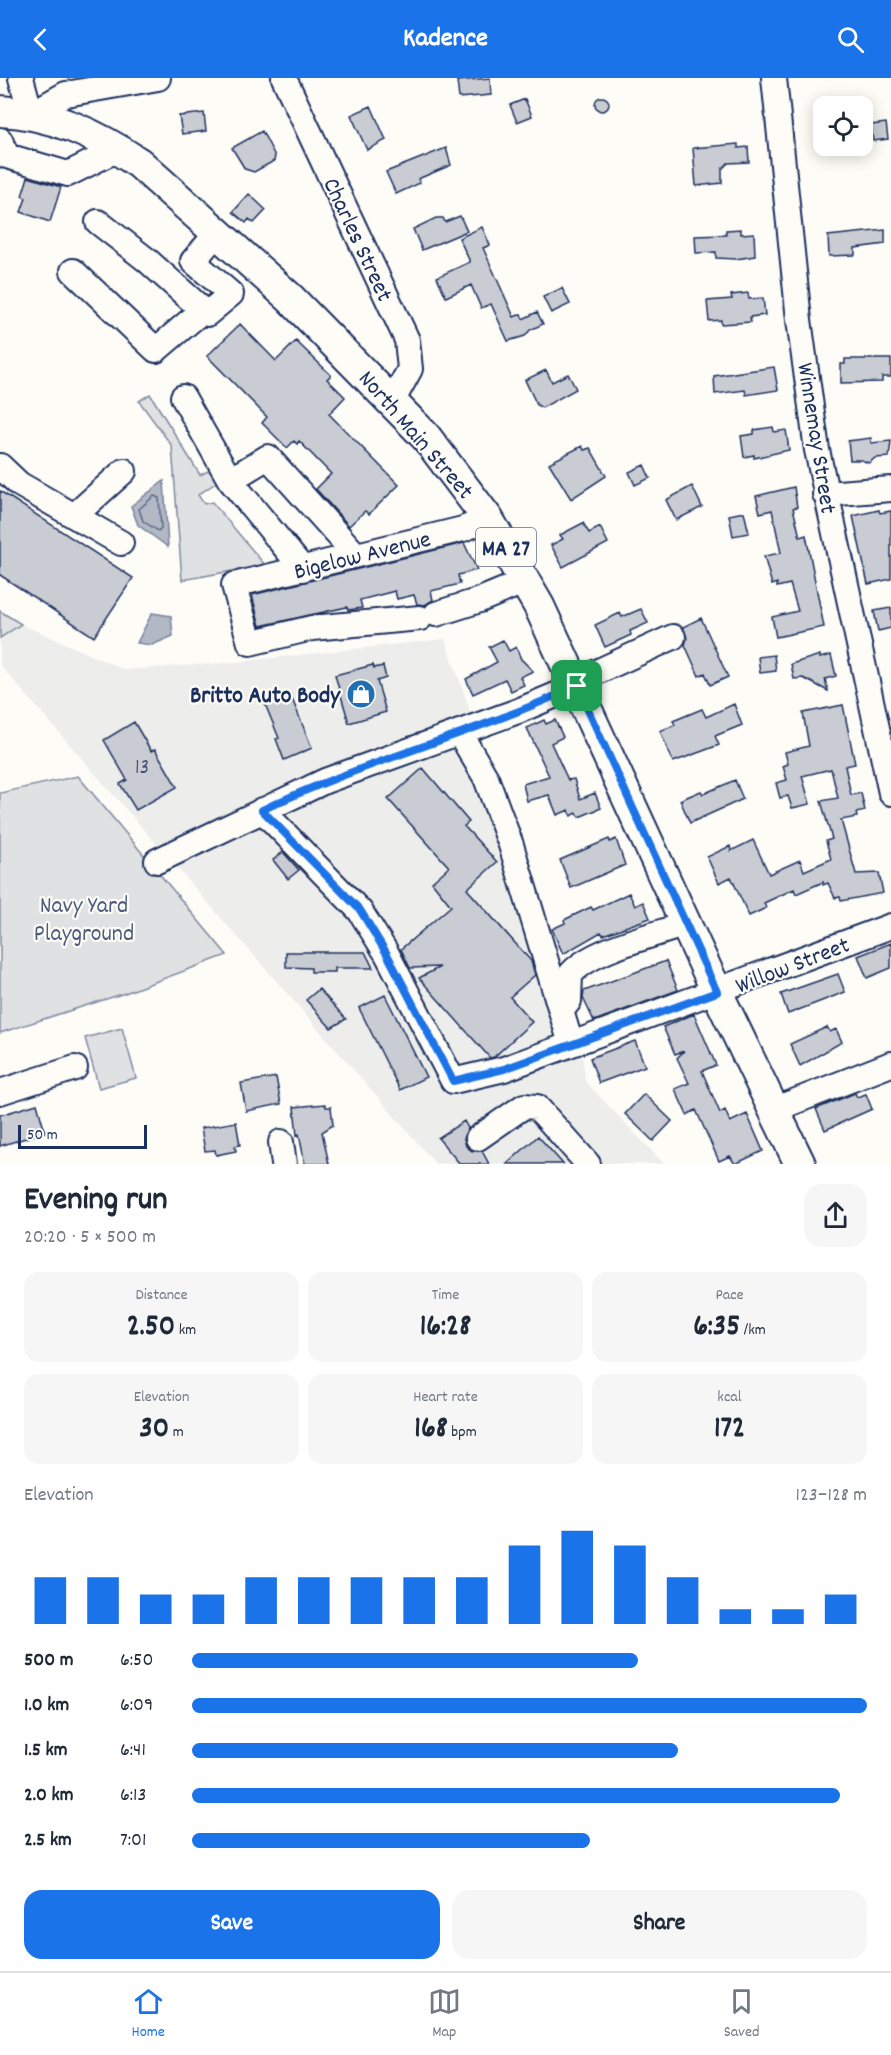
<!DOCTYPE html>
<meta charset="utf-8">
<style>
:root{--surface:#fff;--page:#f6f6f7;--text:#1f2937;--muted:#747a83;--line:#e0e1e3;--accent:#1a73e8}
body{margin:0;font-family:Dekko,sans-serif;background:var(--page);color:var(--text);height:100vh;display:flex;flex-direction:column;font-size:22px;white-space:nowrap}
*{box-sizing:border-box;margin:0}
p{font-size:20px;color:var(--muted)}
.icon{flex:none;width:33px;height:33px;fill:none;stroke:currentColor;stroke-width:2;stroke-linecap:round;stroke-linejoin:round}
.map{position:relative;height:1086px;overflow:hidden}
.details{display:flex;flex-direction:column;background:var(--surface);flex:1}
.details>*{flex:none}
.tools{position:absolute;left:813px;top:18px;display:grid;gap:12px}
.tools a{display:grid;place-items:center;width:60px;height:60px;border-radius:12px;background:var(--surface);box-shadow:0 3px 15px #0003;font-size:30px}
.scale{position:absolute;left:18px;bottom:15px;width:129px;box-sizing:border-box;padding-left:6px;border:3px solid #1b2f5e;border-top:0;font-size:16px;line-height:21px;white-space:nowrap;color:#1b2f5e;-webkit-text-stroke:4px #fdfcf7;paint-order:stroke}
.pin{position:absolute;display:grid;place-items:center;width:51px;height:51px;color:#fff;margin:-26px;border-radius:12px;box-shadow:0 3px 9px #0006}
.round{display:grid;place-items:center;flex:none;width:63px;height:63px;border-radius:18px;background:var(--page)}
.overview{display:flex;align-items:center;justify-content:space-between;height:102px;padding:0 24px}
h1{font-size:33px;font-weight:700;line-height:45px}
.stats{display:grid;grid-template-columns:repeat(3,1fr);gap:9px;height:102px;padding:6px 24px}
.stats div{display:grid;align-content:center;border-radius:15px;background:var(--page);text-align:center}
.stats b{font-size:30px;font-weight:700}
.stats small{font-size:16px;font-weight:400}
.stats p{font-size:16px}
.chart{height:168px;padding:12px 24px}
.chart p{display:flex;justify-content:space-between}
.chart svg{width:100%;height:108px;margin-top:6px;stroke:var(--accent);stroke-width:6}
.action{display:flex;gap:12px;margin-top:auto;padding:12px 24px}
.action a{flex:1;height:69px;border-radius:18px;background:var(--accent);color:#fff;font-size:24px;font-weight:700;line-height:69px;text-align:center}
.action a+a{background:var(--page);color:var(--text)}
ul{padding:0 24px;list-style:none;font-size:20px}
li{display:grid;grid-template-columns:96px 72px 1fr;align-items:center;height:45px}
li i{height:15px;border-radius:8px;background:var(--accent)}
header{display:flex;justify-content:space-between;align-items:center;height:78px;padding:0 24px;background:var(--accent);color:#fff;font-size:27px;font-weight:700}
.dock{display:flex;justify-content:space-around;align-items:center;height:84px;border-top:2px solid var(--line);background:var(--surface);font-size:16px;color:var(--muted)}
.dock a{display:grid;justify-items:center;gap:3px}
.dock .active{color:var(--accent)}
.map>svg:first-child{display:block}
.built{fill:#edeeec}
.green{fill:#e0e1e3;stroke:#7e88a0;stroke-width:1.5}
.water{fill:#b3b8c5;stroke:#76819c;stroke-width:1.5}
.lines{fill:none;stroke-linecap:round;stroke-linejoin:round}
.shore{stroke:#586687;stroke-width:1.5}
.building{fill:#c9ccd3;stroke:#1b2f5e;stroke-width:1.5}
.minor-casing{stroke:#1b2f5e;stroke-width:28}
.major-casing{stroke:#1b2f5e;stroke-width:34}
.minor{stroke:#fdfcf7;stroke-width:24}
.major{stroke:#fdfcf7;stroke-width:30}
.route-casing{stroke:#fff;stroke-width:12}
.route{stroke:#1a73e8;stroke-width:8}
.labels{text-anchor:middle;stroke-width:4.5;stroke-linejoin:round;paint-order:stroke}
.number-label{font-size:21px;fill:#46567b}
.shield{fill:#fdfcf7;stroke:#5f6c8c;stroke-width:1.5}
.shield-label{font-size:22px;font-weight:bold;fill:#1b2f5e}
.street-label{font-size:24px;fill:#1b2f5e;stroke:#fdfcf7}
.poi-label{font-size:24px;font-weight:bold;fill:#1b2f5e;stroke:#fdfcf7;text-anchor:end}
.park-label{font-size:24px;fill:#4c5c7f;stroke:#fdfcf7}
</style>
<header><svg class="icon" aria-label="back" viewBox="0 0 24 24"><path d="M15 5l-7 7 7 7"/></svg>Kadence<svg class="icon" aria-label="search" viewBox="0 0 24 24"><circle cx="10" cy="10" r="6"/><path d="M15 15l6 6"/></svg></header>
<div class="map">
<svg width="891" height="1086" viewBox="0 0 891 1086">
<rect width="100%" height="100%" fill="#fdfcf7"/>
<filter id="ink" filterUnits="userSpaceOnUse"><feTurbulence type="fractalNoise" baseFrequency=".0167" numOctaves="2"/><feDisplacementMap in="SourceGraphic" scale="12" xChannelSelector="R" yChannelSelector="G"/><feConvolveMatrix kernelMatrix="1 2 1 2 8 2 1 2 1" color-interpolation-filters="sRGB"/></filter>
<g filter="url(#ink)">
<path class="built" d="M 21,546 L 125,592 L 235,584 L 445,561 L 538,826 L 582,970 L 585,1003 L 664,1086 L 436,1086 L 0,587 L 0,560 Z"/>
<path class="green" d="M 150,316 L 200,397 L 212,391 L 217,404 L 198,417 L 204,426 L 212,424 L 265,487 L 182,502 L 172,368 L 139,323 Z
M 0,533 L 21,546 L 0,560 Z
M 78,698 L 227,877 L 125,915 L 0,955 L 0,715 Z
M 122,950 L 136,1000 L 99,1010 L 85,960 Z"/>
<path class="water" d="M 164,403 L 168,469 L 138,447 L 131,428 Z
M 152,535 L 171,538 L 173,558 L 152,567 L 137,565 Z"/>
<g class="lines">
<path class="shore" d="M 154,418 L 159,420 L 161,450 L 158,453 L 143,443 L 139,431 Z"/>
</g>
<path class="building" d="M 490,0 L 491,17 L 459,20 L 457,3 Z
M595 26a7 7 0 1 1 14 0a7 7 0 1 1-14 0Z
M 525,21 L 532,38 L 517,44 L 510,27 Z
M 371,28 L 386,62 L 367,72 L 351,37 Z
M 204,35 L 206,53 L 182,56 L 179,38 Z
M 886,45 L 888,61 L 873,63 L 871,47 Z
M 262,53 L 275,78 L 274,83 L 254,94 L 245,91 L 232,70 Z
M 738,66 L 738,70 L 748,69 L 749,84 L 728,85 L 722,91 L 722,105 L 696,108 L 693,70 Z
M 446,70 L 451,87 L 418,101 L 420,105 L 396,116 L 386,94 Z
M 28,99 L 61,109 L 50,144 L 21,134 L 26,120 L 22,118 Z
M 249,116 L 266,132 L 254,145 L 249,141 L 246,145 L 233,134 Z
M 460,138 L 467,153 L 422,172 L 413,151 L 436,140 L 443,140 L 445,144 Z
M 482,149 L 490,167 L 483,170 L 514,239 L 521,236 L 523,241 L 537,234 L 543,246 L 530,252 L 525,258 L 508,263 L 491,226 L 481,230 L 471,207 L 446,219 L 437,199 L 470,184 L 459,160 Z
M 741,151 L 741,156 L 754,155 L 755,178 L 736,181 L 716,180 L 716,174 L 696,175 L 695,158 L 726,157 L 726,152 Z
M 885,152 L 885,166 L 855,170 L 855,177 L 829,178 L 828,158 Z
M 562,210 L 570,226 L 551,235 L 543,219 Z
M 748,215 L 749,221 L 763,220 L 765,237 L 750,239 L 751,244 L 721,246 L 721,242 L 709,243 L 707,223 L 732,221 L 731,217 Z
M 240,246 L 276,283 L 296,263 L 331,297 L 327,301 L 345,319 L 329,336 L 399,407 L 369,436 L 365,433 L 349,448 L 316,411 L 331,396 L 299,363 L 297,366 L 294,363 L 287,370 L 262,345 L 267,339 L 207,278 Z
M 845,281 L 891,281 L 891,299 L 882,299 L 882,304 L 841,305 L 841,286 L 845,286 Z
M 774,289 L 778,312 L 746,317 L 745,312 L 715,316 L 714,298 Z
M 546,292 L 552,304 L 568,296 L 576,311 L 542,330 L 537,327 L 525,302 Z
M 773,349 L 774,354 L 786,352 L 789,372 L 754,380 L 754,377 L 744,379 L 741,358 L 754,356 L 754,352 Z
M 871,360 L 871,365 L 891,363 L 889,379 L 875,380 L 869,385 L 861,382 L 850,382 L 848,363 Z
M 582,368 L 584,372 L 590,370 L 606,398 L 571,421 L 549,385 Z
M 644,387 L 650,400 L 635,407 L 629,394 Z
M 692,408 L 702,429 L 676,442 L 666,422 Z
M 794,409 L 797,429 L 793,430 L 800,459 L 806,457 L 824,549 L 776,559 L 772,539 L 798,533 L 790,506 L 777,509 L 777,505 L 772,507 L 764,478 L 781,475 L 772,432 L 760,435 L 756,418 Z
M 0,413 L 133,500 L 94,559 L 0,497 Z
M 879,432 L 880,435 L 891,433 L 891,501 L 868,506 L 853,438 Z
M 744,434 L 749,455 L 733,458 L 729,437 Z
M 583,445 L 589,455 L 600,449 L 608,465 L 563,489 L 551,467 L 563,461 L 560,457 Z
M 464,465 L 477,492 L 458,497 L 460,506 L 431,513 L 433,522 L 425,527 L 417,526 L 414,517 L 397,521 L 395,513 L 360,522 L 362,530 L 348,532 L 347,529 L 260,548 L 252,517 Z
M 891,530 L 891,550 L 878,553 L 874,533 Z
M 641,531 L 648,545 L 630,553 L 631,557 L 605,569 L 595,547 L 620,535 L 622,539 Z
M 701,540 L 728,599 L 710,607 L 705,595 L 699,598 L 685,567 L 687,560 L 683,549 Z
M 503,562 L 509,573 L 516,569 L 521,581 L 533,593 L 520,599 L 524,607 L 511,613 L 505,601 L 473,616 L 466,601 L 497,584 L 489,569 Z
M 774,577 L 776,593 L 760,595 L 758,579 Z
M 820,577 L 820,580 L 831,577 L 836,598 L 825,601 L 828,613 L 803,600 L 794,601 L 791,586 Z
M 373,587 L 374,590 L 383,588 L 386,600 L 377,603 L 386,634 L 349,645 L 335,597 Z
M 290,616 L 312,670 L 284,682 L 276,661 L 279,660 L 265,626 Z
M 734,626 L 742,647 L 715,658 L 719,667 L 673,684 L 660,653 L 675,647 L 673,643 L 702,631 L 706,639 Z
M 843,627 L 855,686 L 845,688 L 851,717 L 861,715 L 865,733 L 856,735 L 857,739 L 841,742 L 856,796 L 879,795 L 883,815 L 841,823 L 840,819 L 835,820 L 828,805 L 823,807 L 823,804 L 796,816 L 794,811 L 764,825 L 766,830 L 749,838 L 731,799 L 719,805 L 707,779 L 730,768 L 731,773 L 753,762 L 769,796 L 800,782 L 804,793 L 831,781 L 826,763 L 832,761 L 821,723 L 838,720 L 831,691 L 802,698 L 810,726 L 792,730 L 788,718 L 780,720 L 776,705 L 787,702 L 783,688 L 788,686 L 785,674 L 809,668 L 803,635 Z
M 544,642 L 546,646 L 555,642 L 563,659 L 551,665 L 568,702 L 574,701 L 580,721 L 595,715 L 601,730 L 579,739 L 577,735 L 571,738 L 569,732 L 557,737 L 549,717 L 527,723 L 523,706 L 549,698 L 527,650 Z
M 134,644 L 151,673 L 155,671 L 177,709 L 136,732 L 120,706 L 127,702 L 104,662 Z
M 423,690 L 469,744 L 464,748 L 497,784 L 467,811 L 531,883 L 535,897 L 510,919 L 532,944 L 494,979 L 490,980 L 419,900 L 440,889 L 410,890 L 401,871 L 451,828 L 432,804 L 449,789 L 388,721 Z
M 735,702 L 743,721 L 690,745 L 680,722 L 701,713 L 703,716 Z
M 609,761 L 610,764 L 616,761 L 625,787 L 571,810 L 560,782 Z
M 283,774 L 299,792 L 288,801 L 273,782 Z
M 629,815 L 635,828 L 643,824 L 650,840 L 603,857 L 601,854 L 563,876 L 552,851 L 565,845 L 564,842 L 591,829 L 593,832 Z
M 891,865 L 891,890 L 867,900 L 858,878 Z
M 286,874 L 365,874 L 373,890 L 335,890 L 335,894 L 311,894 L 311,890 L 286,889 Z
M 666,883 L 678,912 L 594,943 L 583,920 L 584,913 Z
M 838,896 L 845,914 L 788,936 L 781,916 Z
M 319,911 L 346,941 L 331,950 L 306,922 Z
M 385,917 L 426,999 L 400,1012 L 359,930 Z
M 694,936 L 716,987 L 702,993 L 720,1035 L 725,1032 L 730,1044 L 747,1036 L 763,1073 L 735,1086 L 730,1078 L 719,1083 L 696,1032 L 687,1037 L 675,1011 L 689,1005 L 677,980 L 684,973 L 675,976 L 663,949 Z
M 827,949 L 830,954 L 836,951 L 842,964 L 800,988 L 790,966 Z
M 635,963 L 645,988 L 599,1005 L 590,980 Z
M 276,999 L 281,1026 L 246,1033 L 241,1005 Z
M 855,1015 L 857,1019 L 866,1016 L 872,1031 L 825,1052 L 816,1031 Z
M 644,1016 L 672,1043 L 653,1063 L 625,1036 Z
M 37,1026 L 45,1054 L 0,1068 L 0,1037 Z
M 325,1026 L 326,1029 L 331,1029 L 333,1047 L 322,1054 L 329,1086 L 305,1086 L 299,1056 L 297,1057 L 294,1029 Z
M 464,1043 L 468,1050 L 464,1061 L 466,1068 L 472,1073 L 482,1073 L 489,1086 L 460,1086 L 438,1060 Z
M 236,1044 L 240,1067 L 235,1068 L 236,1073 L 216,1077 L 215,1072 L 205,1073 L 201,1050 Z
M 538,1058 L 563,1086 L 507,1086 Z"/>
<g class="lines">
<g class="minor-casing">
<path id="minor" d="M 21,0 L 31,36 L 66,16 L 158,0
M 284,0 L 407,262 L 410,291 L 393,322
M 774,0 L 799,242 L 817,372 L 891,715
M 0,62 L 7,78 L 68,96 L 118,71
M 98,144 L 148,183 L 207,236 L 231,216 L 193,183 L 218,154
M 73,193 L 156,272 L 203,232
M 183,319 L 230,402
M 0,388 L 19,406 L 121,465
M 825,416 L 891,411
M 74,438 L 124,393
M 303,491 L 230,402 L 268,379 L 356,477
M 436,536 L 480,522 L 526,503
M 420,540 L 312,550 L 250,565 L 234,507 L 463,451 L 488,441
M 575,604 L 673,559
M 459,654 L 486,700 L 511,767 L 571,966
M 262,732 L 360,833 L 387,876 L 453,1003 L 504,991 L 891,848
M 157,783 L 325,703 L 518,633 L 577,608
M 562,932 L 569,923 L 570,897 C 589,872 655,857 686,846
M 0,1014 L 75,990
M 773,1032 L 891,986
M 478,1060 L 524,1028 L 537,1029 L 588,1086
M 281,1064 L 284,1086"/>
</g>
<g class="major-casing">
<path id="major" d="M 0,33 C 52,35 97,57 139,85 L 290,220 L 426,359 L 488,441 L 539,528 L 717,914 L 800,1086"/>
</g>
<use href="#minor" class="minor"/>
<use href="#major" class="major"/>
</g>
</g>
<g class="lines" filter="url(#ink)">
<g class="route-casing">
<path id="route" d="M 577,608 L 717,914 L 504,991 L 453,1003 L 387,876 L 360,832 L 262,732 C 364,683 475,656 577,608 Z"/>
</g>
<use href="#route" class="route"/>
</g>
<defs>
<g id="shop-disc" transform="scale(1.5)"><circle r="9.5" fill="#1f6fb2" stroke="#fdfcf7"/><path d="M-5-2.5h2.3a2.7 3.5 0 0 1 5.4 0H5L5.5 6h-11ZM-1.5-2.5h3a1.5 2.3 0 0 0-3 0Z" fill="#fff"/></g>
</defs>
<g fill-rule="evenodd">
<use href="#shop-disc" x="361" y="616"/>
</g>
<g class="labels">
<g class="number-label">
<text x="142" y="695">13</text>
</g>
<rect class="shield" x="476" y="450" width="60" height="38" rx="4.5"/>
<g class="shield-label">
<text x="506" y="477">MA 27</text>
</g>
<g class="street-label">
<text transform="translate(359 161) rotate(65)" y="8">Charles Street</text>
<text transform="translate(417 356) rotate(49)" y="8">North Main Street</text>
<text transform="translate(818 360) rotate(81)" y="8">Winnemay Street</text>
<text transform="translate(362 476) rotate(-14)" y="8">Bigelow Avenue</text>
<text transform="translate(792 886) rotate(-21)" y="8">Willow Street</text>
</g>
<g class="poi-label">
<text x="340" y="624">Britto Auto Body</text>
</g>
<g class="park-label">
<text x="84" y="834">Navy Yard<tspan x="84" dy="28">Playground</tspan></text>
</g>
</g>
</svg>
<div class="tools">
<a><svg class="icon" aria-label="locate" viewBox="0 0 24 24"><circle cx="12" cy="12" r="6"/><path d="M12 2v4M12 18v4M2 12h4M18 12h4"/></svg></a>
</div>
<div class="scale">50 m</div>
<div class="pin" style="left:577px;top:608px;background:#1e9e55"><svg class="icon" aria-label="arrive" viewBox="0 0 24 24"><path d="M6 21V4h12l-3 4 3 4H6"/></svg></div>
</div>
<section class="details">
<div class="overview"><div><h1>Evening run</h1><p>20:20 · 5 × 500 m</p></div><a class="round"><svg class="icon" aria-label="share" viewBox="0 0 24 24"><path d="M12 15V3M7 8l5-5 5 5M5 13v7h14v-7"/></svg></a></div>
<div class="stats">
<div><p>Distance</p><b>2.50<small> km</small></b></div>
<div><p>Time</p><b>16:28</b></div>
<div><p>Pace</p><b>6:35<small> /km</small></b></div>
</div>
<div class="stats">
<div><p>Elevation</p><b>30<small> m</small></b></div>
<div><p>Heart rate</p><b>168<small> bpm</small></b></div>
<div><p>kcal</p><b>172</b></div>
</div>
<div class="chart"><p><span>Elevation</span>123–128 m</p>
<svg viewBox="0 0 160 44" preserveAspectRatio="none"><path d="M5 44V25M15 44V25M25 44V32M35 44V32M45 44V25M55 44V25M65 44V25M75 44V25M85 44V25M95 44V12M105 44V6M115 44V12M125 44V25M135 44V38M145 44V38M155 44V32"/></svg>
</div>
<ul>
<li><b>500 m</b>6:50<i style="width:66%"></i></li>
<li><b>1.0 km</b>6:09<i style="width:100%"></i></li>
<li><b>1.5 km</b>6:41<i style="width:72%"></i></li>
<li><b>2.0 km</b>6:13<i style="width:96%"></i></li>
<li><b>2.5 km</b>7:01<i style="width:59%"></i></li>
</ul>
<div class="action"><a>Save</a><a>Share</a></div>
</section>
<nav class="dock">
<a class="active"><svg class="icon" aria-label="home" viewBox="0 0 24 24"><path d="M3 11l9-7 9 7M6 9v11h12V9"/></svg>Home</a>
<a><svg class="icon" aria-label="map" viewBox="0 0 24 24"><path d="M3 6l6-2 6 2 6-2v14l-6 2-6-2-6 2zM9 4v14M15 6v14"/></svg>Map</a>
<a><svg class="icon" aria-label="saved" viewBox="0 0 24 24"><path d="M7 4h10v16l-5-4-5 4z"/></svg>Saved</a>
</nav>
